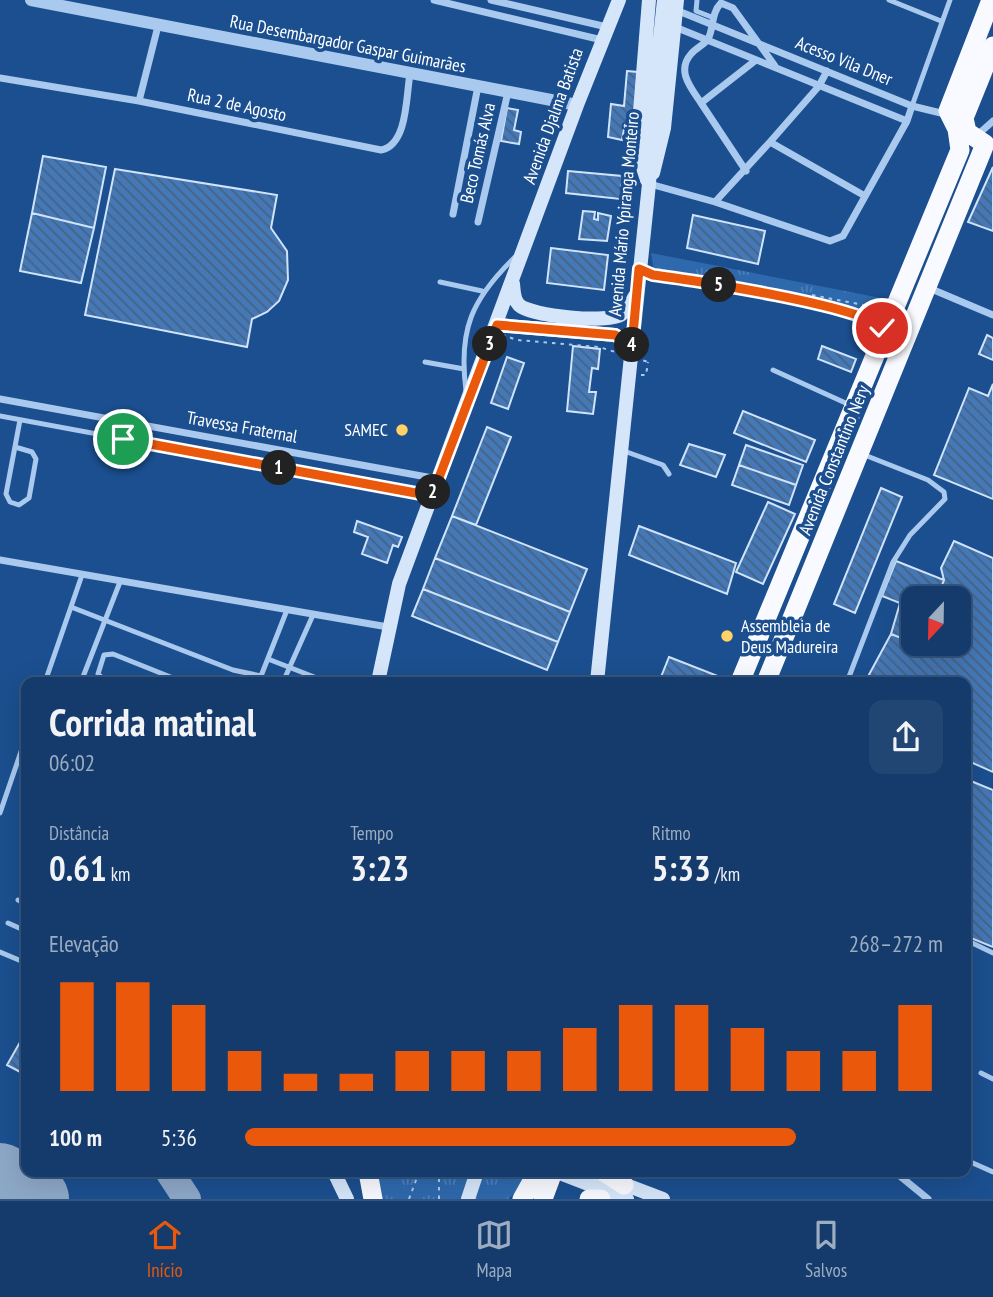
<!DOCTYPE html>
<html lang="pt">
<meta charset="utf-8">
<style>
:root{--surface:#143b6b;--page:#214673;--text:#f1f3f6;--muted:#9dadc1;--line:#33557e;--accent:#ea580c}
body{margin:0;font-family:"PT Sans Narrow",sans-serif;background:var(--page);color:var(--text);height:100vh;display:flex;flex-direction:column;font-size:26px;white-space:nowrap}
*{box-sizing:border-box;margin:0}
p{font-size:23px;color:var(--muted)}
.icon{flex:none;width:38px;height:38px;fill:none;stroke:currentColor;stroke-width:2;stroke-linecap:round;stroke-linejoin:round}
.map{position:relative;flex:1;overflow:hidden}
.panel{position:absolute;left:21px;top:677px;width:950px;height:500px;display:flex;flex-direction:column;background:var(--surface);border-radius:14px;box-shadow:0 7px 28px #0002,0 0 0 2px var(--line)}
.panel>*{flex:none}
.needle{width:46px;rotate:202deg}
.buttons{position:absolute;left:901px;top:586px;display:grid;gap:14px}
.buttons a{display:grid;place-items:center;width:70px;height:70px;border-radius:14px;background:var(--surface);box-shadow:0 7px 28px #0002,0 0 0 2px var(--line);font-size:35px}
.pin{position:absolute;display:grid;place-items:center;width:60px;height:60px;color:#fff;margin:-30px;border:4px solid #fff;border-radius:50%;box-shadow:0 2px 7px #0007}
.km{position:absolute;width:35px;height:35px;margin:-18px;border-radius:50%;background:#222;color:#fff;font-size:19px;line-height:35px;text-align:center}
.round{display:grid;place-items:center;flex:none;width:74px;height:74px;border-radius:14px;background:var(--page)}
.head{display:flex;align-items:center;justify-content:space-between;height:119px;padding:0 28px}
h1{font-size:38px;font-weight:700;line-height:52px}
.stats{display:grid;grid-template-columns:repeat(3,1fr);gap:10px;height:119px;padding:7px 28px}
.stats div{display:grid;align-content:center}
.stats b{font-size:35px;font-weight:700}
.stats small{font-size:19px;font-weight:400}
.stats p{font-size:19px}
.chart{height:196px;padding:14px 28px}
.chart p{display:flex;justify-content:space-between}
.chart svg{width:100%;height:126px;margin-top:7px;stroke:var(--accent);stroke-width:6}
ul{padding:0 28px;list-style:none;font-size:23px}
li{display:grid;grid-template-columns:112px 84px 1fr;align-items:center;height:52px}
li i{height:18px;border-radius:9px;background:var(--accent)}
.tab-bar{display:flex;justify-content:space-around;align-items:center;height:98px;border-top:2px solid var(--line);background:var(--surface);font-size:19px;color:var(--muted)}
.tab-bar a{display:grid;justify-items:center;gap:4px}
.tab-bar .on{color:var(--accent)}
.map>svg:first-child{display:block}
.park{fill:url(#park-tufts)}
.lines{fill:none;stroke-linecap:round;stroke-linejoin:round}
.taxiway{stroke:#8da7c7;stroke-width:28}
.runway{stroke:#8da7c7;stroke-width:72}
.building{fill:url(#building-back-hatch);stroke:#cfe3fa;stroke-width:2}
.path{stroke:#a9c9ee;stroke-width:2;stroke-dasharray:3.5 5;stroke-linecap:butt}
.service{stroke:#a9c9ee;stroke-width:5}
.minor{stroke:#a9c9ee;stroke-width:7}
.tertiary{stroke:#a9c9ee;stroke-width:12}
.secondary{stroke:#d6e6fa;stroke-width:14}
.trunk{stroke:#f8faff;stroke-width:19}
.path-bridge{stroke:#a9c9ee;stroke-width:2;stroke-dasharray:3.5 5;stroke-linecap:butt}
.route-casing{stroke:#fff;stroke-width:14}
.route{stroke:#ea580c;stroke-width:9}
.poi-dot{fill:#ffd166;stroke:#1b4f8f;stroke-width:2.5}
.labels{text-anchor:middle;stroke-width:7;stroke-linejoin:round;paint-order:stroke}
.street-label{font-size:18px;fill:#fff;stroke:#1b4f8f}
.poi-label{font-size:18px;fill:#fff;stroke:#1b4f8f;text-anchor:end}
</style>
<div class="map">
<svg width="993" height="1199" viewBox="0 0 993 1199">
<defs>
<pattern id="park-tufts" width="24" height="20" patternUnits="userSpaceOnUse" patternTransform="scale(1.75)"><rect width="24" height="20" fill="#2e69ad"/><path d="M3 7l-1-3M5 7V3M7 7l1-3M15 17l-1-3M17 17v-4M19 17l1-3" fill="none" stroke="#4d80b9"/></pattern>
<pattern id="building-back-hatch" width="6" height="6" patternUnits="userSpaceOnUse" patternTransform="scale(1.75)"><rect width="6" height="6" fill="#4478b7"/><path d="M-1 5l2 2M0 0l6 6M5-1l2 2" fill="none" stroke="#486282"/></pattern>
</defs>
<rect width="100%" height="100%" fill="#1b4f8f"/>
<path class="park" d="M 651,253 L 886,299 L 878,318 L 744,285 L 654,271 Z
M 378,1173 L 525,1173 L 517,1191 L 508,1199 L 381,1199 Z"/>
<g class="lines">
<path class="taxiway" d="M 170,1173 L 187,1199
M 0,1184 L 1,1184"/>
<path class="runway" d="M 0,1179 L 33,1199"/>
</g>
<path class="building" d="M 627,71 L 638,72 L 635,125 L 625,124 L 622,140 L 608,137 L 611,104 L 624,106 Z
M 507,108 L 518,110 L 514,130 L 521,132 L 519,144 L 501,141 Z
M 43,156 L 106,167 L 94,228 L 32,213 Z
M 993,167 L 993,231 L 968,222 Z
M 115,169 L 277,195 L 271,228 L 287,251 L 288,280 L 279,301 L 267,312 L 252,319 L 247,347 L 85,315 Z
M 568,171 L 622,176 L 620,199 L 566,193 Z
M 583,211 L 595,212 L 594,219 L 598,220 L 598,213 L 611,216 L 607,241 L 579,239 Z
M 32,213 L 94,228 L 81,283 L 20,271 Z
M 693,215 L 765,231 L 758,264 L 687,248 Z
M 551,248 L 608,255 L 604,290 L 547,283 Z
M 987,335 L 993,338 L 993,360 L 979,354 Z
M 573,346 L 600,349 L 598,369 L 592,368 L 589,392 L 596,392 L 593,414 L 567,411 Z
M 822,346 L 856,359 L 851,372 L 818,359 Z
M 507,357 L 524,363 L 508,409 L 491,403 Z
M 993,384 L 993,499 L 934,475 L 969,388 L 988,396 Z
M 743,411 L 815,440 L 806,462 L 734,433 Z
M 487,427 L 511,437 L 476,525 L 452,516 Z
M 689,444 L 725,455 L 716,477 L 680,465 Z
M 746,445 L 803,465 L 796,485 L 739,465 Z
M 739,465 L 796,485 L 789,505 L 732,485 Z
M 881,488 L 902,497 L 855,613 L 834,604 Z
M 768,502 L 795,514 L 763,584 L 736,572 Z
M 452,516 L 587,569 L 570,612 L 435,558 Z
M 357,521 L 402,537 L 398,547 L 393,545 L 387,563 L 362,554 L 368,537 L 354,532 Z
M 639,526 L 736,563 L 727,594 L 629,555 Z
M 954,541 L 993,558 L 993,772 L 966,760 L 966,682 L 865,682 L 891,634 L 919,645 L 959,644 L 959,598 L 937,598 L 944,580 L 941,568 Z
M 435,558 L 570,612 L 558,642 L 423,589 Z
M 896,561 L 944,580 L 937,598 L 914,598 L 914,643 L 891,634 L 900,603 L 882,596 Z
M 423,589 L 558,642 L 547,670 L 412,616 Z
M 669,657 L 728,680 L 727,682 L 659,682 Z
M 966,779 L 993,790 L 993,947 L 966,936 Z
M 23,1037 L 26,1039 L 26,1075 L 7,1065 Z"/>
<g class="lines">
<path class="path" d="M 812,295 L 879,308
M 641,375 L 646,375 L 648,362
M 409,1199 L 419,1172
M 439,1199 L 439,1172"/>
<path class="service" d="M 697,0 L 696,11 L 714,18
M 889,0 L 941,21
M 912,106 L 950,0
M 440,282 L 482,291
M 425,362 L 464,369
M 773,370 L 850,405
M 466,391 C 458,329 472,299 515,257
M 0,416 L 431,496
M 15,447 L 32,452 L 36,459 L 29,498 L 19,505 L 10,502 L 6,494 L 20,420
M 624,451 L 663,465 L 669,474
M 71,607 L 233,670 L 261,676
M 268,659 L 327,682
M 45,682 L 82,575
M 81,682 L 120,582
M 107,682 L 98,674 L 104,655 L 113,654 L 183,682
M 251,682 L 261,676 L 287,610
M 283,682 L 313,615
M 847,682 L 893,562 L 910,535 L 945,499 L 944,492 L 928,480 L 862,454
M 0,813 L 26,737
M 18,900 L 26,904
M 8,923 L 26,931
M 966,940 L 993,953
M 0,952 L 26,963
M 981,1073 L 993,1079
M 966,1160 L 993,1172"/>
<path class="minor" d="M 434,0 L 602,40
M 491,0 L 607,27
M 676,10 L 912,106 L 945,114
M 675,27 L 907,121
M 0,78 L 139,101 L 381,150 C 408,145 406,95 410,74
M 139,101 L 158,26
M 701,103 C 691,88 676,71 691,54 C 696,48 704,45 708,39 C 714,28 711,13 721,3 L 733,8 L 775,66
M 975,137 L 993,121
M 770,142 L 819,86 L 827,71
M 746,171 L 701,103 L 756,60
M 650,184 L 715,202 L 830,241 L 843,236 L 907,121 L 912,106
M 715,202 L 770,142 L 865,196
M 453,214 L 478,86
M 478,222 L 508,92
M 639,269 L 653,275 L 743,288 L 870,320 L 880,324 L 882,330
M 929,288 L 993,315
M 0,399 L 438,479
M 0,560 L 388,627
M 895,1172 L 928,1199"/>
<path class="tertiary" d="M 31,0 L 577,105"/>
<path class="secondary" d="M 653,173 L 664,128 L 677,0
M 647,180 L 637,149 L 649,0
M 513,284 C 514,291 513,299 519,305 C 531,316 609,324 622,314 C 628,310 631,303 635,296
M 497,325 L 615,335 L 632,345
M 378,682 L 399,584 L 577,105 L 619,0
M 597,682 L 649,184 L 654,96 L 664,0
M 334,1172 L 347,1199
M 557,1172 L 627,1199
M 592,1172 L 663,1199
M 468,1199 L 477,1172"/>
<path class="trunk" d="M 985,144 L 967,132 L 964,118 L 993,46
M 740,682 L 960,150 L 957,129 L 948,111 L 991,0
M 766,682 L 985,144
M 368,1172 L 373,1199
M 604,1172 L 624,1185
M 522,1199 L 537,1172
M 543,1199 L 553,1172
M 589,1199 L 601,1199"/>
<path class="path-bridge" d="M 486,329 L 517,340 L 599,347 L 648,362"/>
</g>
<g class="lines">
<g class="route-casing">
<path id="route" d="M 123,439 L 432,496 L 497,325 L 615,335 L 632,345 L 639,269 L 653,275 C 687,279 869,307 882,328"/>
</g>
<use href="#route" class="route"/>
</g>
<g class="poi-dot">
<circle cx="402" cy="430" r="7"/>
<circle cx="727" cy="636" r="7"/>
</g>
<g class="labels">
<g class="street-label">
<text transform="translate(348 44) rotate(11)" y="6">Rua Desembargador Gaspar Guimarães</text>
<text transform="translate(844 61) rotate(22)" y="6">Acesso Vila Dner</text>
<text transform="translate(237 105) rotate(12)" y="6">Rua 2 de Agosto</text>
<text transform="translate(553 116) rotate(-70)" y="6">Avenida Djalma Batista</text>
<text transform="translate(478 153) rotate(-77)" y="6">Beco Tomás Alva</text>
<text transform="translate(624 214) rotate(-85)" y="6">Avenida Mário Ypiranga Monteiro</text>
<text transform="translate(242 427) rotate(10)" y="6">Travessa Fraternal</text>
<text transform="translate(834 460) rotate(-68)" y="6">Avenida Constantino Nery</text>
</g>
<g class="poi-label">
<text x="388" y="436">SAMEC</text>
<text x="741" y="632" text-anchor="start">Assembleia de<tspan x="741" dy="21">Deus Madureira</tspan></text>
</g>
</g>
</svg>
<div class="buttons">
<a><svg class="needle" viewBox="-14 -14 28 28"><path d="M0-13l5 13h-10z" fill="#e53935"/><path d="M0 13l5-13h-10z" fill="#9dadc1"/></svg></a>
</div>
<div class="pin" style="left:123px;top:439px;background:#1e9e55"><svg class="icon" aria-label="arrive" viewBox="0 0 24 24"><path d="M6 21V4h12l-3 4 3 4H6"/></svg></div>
<div class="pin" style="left:882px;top:328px;background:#d93025"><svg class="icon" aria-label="check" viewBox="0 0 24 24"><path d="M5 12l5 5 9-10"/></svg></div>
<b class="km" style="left:279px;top:468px">1</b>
<b class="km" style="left:433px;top:492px">2</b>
<b class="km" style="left:490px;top:344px">3</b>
<b class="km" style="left:632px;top:345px">4</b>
<b class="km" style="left:719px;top:285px">5</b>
<section class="panel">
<div class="head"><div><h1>Corrida matinal</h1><p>06:02</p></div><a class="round"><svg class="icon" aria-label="share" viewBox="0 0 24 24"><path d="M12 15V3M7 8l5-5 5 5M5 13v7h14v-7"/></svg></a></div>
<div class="stats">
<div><p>Distância</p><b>0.61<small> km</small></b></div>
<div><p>Tempo</p><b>3:23</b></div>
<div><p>Ritmo</p><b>5:33<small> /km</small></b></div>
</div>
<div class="chart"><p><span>Elevação</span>268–272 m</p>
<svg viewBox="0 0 160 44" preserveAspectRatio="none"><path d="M5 44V6M15 44V6M25 44V14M35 44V30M45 44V38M55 44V38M65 44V30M75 44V30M85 44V30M95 44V22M105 44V14M115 44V14M125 44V22M135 44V30M145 44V30M155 44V14"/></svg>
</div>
<ul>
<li><b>100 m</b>5:36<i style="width:79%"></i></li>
</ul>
</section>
</div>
<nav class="tab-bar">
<a class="on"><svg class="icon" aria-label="home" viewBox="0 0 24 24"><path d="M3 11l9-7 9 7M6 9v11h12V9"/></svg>Início</a>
<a><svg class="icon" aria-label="map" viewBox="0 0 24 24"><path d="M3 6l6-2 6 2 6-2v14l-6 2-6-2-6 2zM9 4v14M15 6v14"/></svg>Mapa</a>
<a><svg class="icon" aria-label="saved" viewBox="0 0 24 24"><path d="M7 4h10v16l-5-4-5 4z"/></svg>Salvos</a>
</nav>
